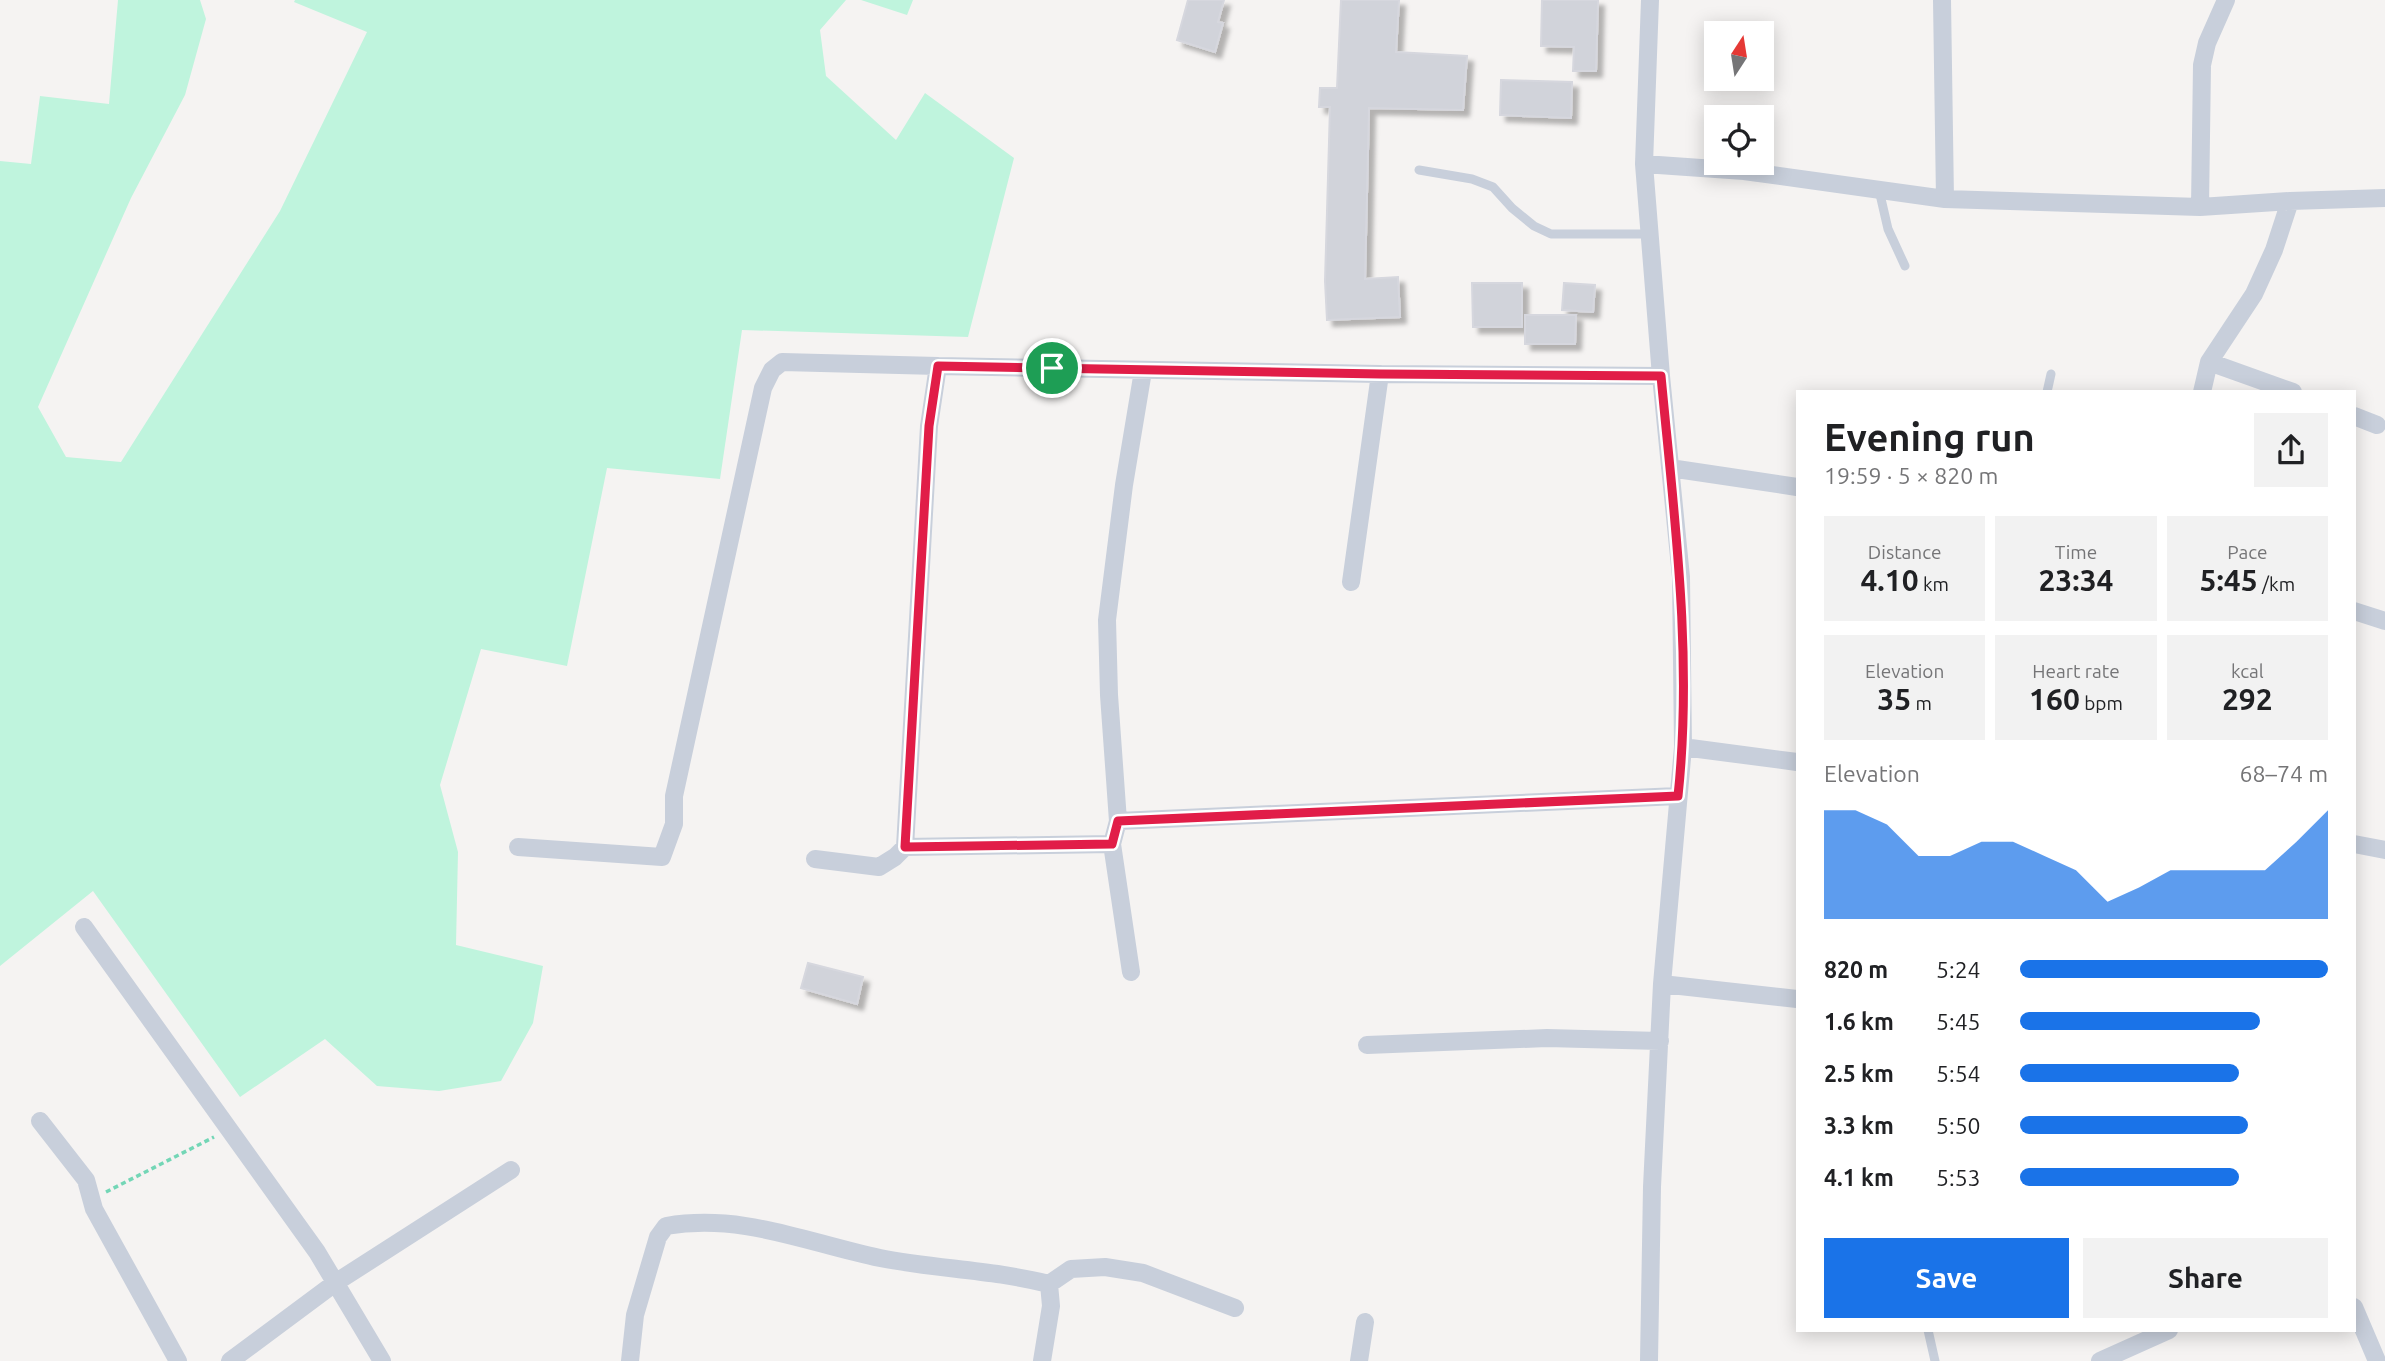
<!DOCTYPE html>
<meta charset="utf-8">
<style>
:root{--surface:#fff;--page:#f2f2f2;--text:#202124;--muted:#757577;--accent:#1a73e8}
body{margin:0;font-family:Ubuntu,sans-serif;background:var(--page);color:var(--text);height:100vh;display:flex;flex-direction:column;font-size:26px;white-space:nowrap}
*{box-sizing:border-box;margin:0}
p{font-size:23px;color:var(--muted)}
.icon{flex:none;width:38px;height:38px;fill:none;stroke:currentColor;stroke-width:2;stroke-linecap:round;stroke-linejoin:round}
.map{position:relative;flex:1;overflow:hidden}
.drawer{position:absolute;left:1796px;top:390px;width:560px;height:942px;display:flex;flex-direction:column;background:var(--surface);border-radius:0px;box-shadow:0 4px 18px #0003}
.drawer>*{flex:none}
.needle{width:46px;rotate:12deg}
.fabs{position:absolute;left:1704px;top:21px;display:grid;gap:14px}
.fabs a{display:grid;place-items:center;width:70px;height:70px;border-radius:0px;background:var(--surface);box-shadow:0 4px 18px #0003;font-size:35px}
.pin{position:absolute;display:grid;place-items:center;width:60px;height:60px;color:#fff;margin:-30px;border:4px solid #fff;border-radius:50%;box-shadow:0 2px 7px #0007}
.round{display:grid;place-items:center;flex:none;width:74px;height:74px;border-radius:0px;background:var(--page)}
.summary{display:flex;align-items:center;justify-content:space-between;height:119px;padding:0 28px}
h1{font-size:38px;font-weight:600;line-height:52px}
.metrics{display:grid;grid-template-columns:repeat(3,1fr);gap:10px;height:119px;padding:7px 28px}
.metrics div{display:grid;align-content:center;border-radius:0px;background:var(--page);text-align:center}
.metrics b{font-size:30px;font-weight:600}
.metrics small{font-size:19px;font-weight:400}
.metrics p{font-size:19px}
.chart{height:196px;padding:14px 28px}
.chart p{display:flex;justify-content:space-between}
.chart svg{width:100%;height:126px;margin-top:7px;fill:var(--accent);opacity:.7}
.action{display:flex;gap:14px;margin-top:auto;padding:14px 28px}
.action a{flex:1;height:80px;border-radius:0px;background:var(--accent);color:#fff;font-size:28px;font-weight:600;line-height:80px;text-align:center}
.action a+a{background:var(--page);color:var(--text)}
ul{padding:0 28px;list-style:none;font-size:23px}
li{display:grid;grid-template-columns:112px 84px 1fr;align-items:center;height:52px}
li i{height:18px;border-radius:9px;background:var(--accent)}
.map>svg:first-child{display:block}
.green{fill:#bff4dd}
.building{fill:#d1d3da;stroke:#d6d7de;stroke-width:2;filter:url(#shadow)}
.lines{fill:none;stroke-linecap:round;stroke-linejoin:round}
.path{stroke:#73d6b6;stroke-width:3.5;stroke-dasharray:5 3.5;stroke-linecap:butt}
.lane{stroke:#c8cfdb;stroke-width:9}
.street{stroke:#c8cfdb;stroke-width:18}
.route-casing{stroke:#fff;stroke-width:14}
.route{stroke:#e11d48;stroke-width:9}
</style>
<div class="map">
<svg width="2385" height="1361" viewBox="0 0 2385 1361">
<defs>
<filter id="shadow"><feDropShadow dx="6" dy="6" stdDeviation="2" flood-color="#0004"/></filter>
</defs>
<rect width="100%" height="100%" fill="#f5f3f2"/>
<path class="green" d="M 118,0 L 200,0 L 206,19 L 185,95 L 131,198 L 38,407 L 66,457 L 121,462 L 280,211 L 367,32 L 294,2 L 295,0 L 846,0 L 820,30 L 826,76 L 896,140 L 925,93 L 1014,158 L 968,337 L 742,330 L 720,479 L 607,468 L 567,666 L 481,649 L 440,785 L 458,852 L 456,945 L 543,966 L 533,1023 L 501,1081 L 439,1091 L 377,1086 L 325,1039 L 240,1097 L 93,891 L 0,966 L 0,161 L 31,164 L 40,96 L 109,104 Z
M 861,0 L 913,0 L 907,15 Z"/>
<path class="building" d="M 1188,0 L 1224,0 L 1218,22 L 1223,23 L 1215,52 L 1177,40 Z
M 1341,0 L 1399,0 L 1396,52 L 1467,56 L 1463,110 L 1369,108 L 1365,279 L 1398,277 L 1400,317 L 1327,320 L 1325,281 L 1330,107 L 1319,107 L 1320,88 L 1337,88 Z
M 1542,0 L 1598,0 L 1596,71 L 1573,71 L 1574,47 L 1541,46 Z
M 1501,80 L 1572,82 L 1571,118 L 1500,115 Z
M 1472,283 L 1522,283 L 1522,327 L 1473,327 Z
M 1564,283 L 1595,285 L 1593,312 L 1562,310 Z
M 1525,315 L 1576,315 L 1575,344 L 1525,344 Z
M 808,963 L 863,977 L 857,1004 L 801,988 Z"/>
<g class="lines">
<path class="path" d="M 106,1192 L 214,1137"/>
<path class="lane" d="M 1419,170 L 1472,179 L 1493,187 L 1512,208 L 1534,226 L 1551,234 L 1650,234
M 1879,190 L 1888,229 L 1905,266
M 2047,392 L 2051,374
M 1928,1330 L 1935,1361"/>
<path class="street" d="M 1942,0 L 1945,199
M 1644,164 L 1744,171 L 1945,199 L 2200,207 L 2290,201 L 2385,198
M 2200,207 L 2202,65 L 2207,43 L 2226,0
M 2209,362 L 2293,392
M 2202,392 L 2209,362 L 2254,294 L 2274,250 L 2290,201
M 2354,416 L 2377,425
M 1670,468 L 1797,487
M 1351,582 L 1380,374
M 2354,611 L 2385,621
M 1683,747 L 1797,762
M 1118,821 L 1678,796
M 2354,844 L 2385,850
M 518,847 L 662,857 L 674,824 L 674,796 L 763,388 L 772,370 L 782,362 L 938,366
M 905,847 L 1112,844
M 815,859 L 879,867 L 895,857 L 905,847 L 929,426 L 938,366 L 1380,374 L 1661,376
M 84,927 L 317,1252 L 382,1361
M 1131,972 L 1112,844 L 1118,821 L 1109,695 L 1107,620 L 1124,485 L 1143,371
M 1662,984 L 1797,999
M 1367,1045 L 1547,1038 L 1660,1041
M 40,1121 L 86,1180 L 94,1209 L 178,1361
M 2354,1307 L 2377,1361
M 230,1361 L 335,1283 L 511,1170
M 630,1361 L 635,1315 L 658,1237 L 666,1226 C 743,1213 807,1243 880,1258 C 936,1269 994,1270 1049,1284 L 1071,1269 L 1105,1267 L 1143,1273 L 1235,1308
M 1042,1361 L 1051,1306 L 1049,1284
M 1359,1361 L 1365,1322
M 1649,1361 L 1652,1187 L 1662,984 L 1683,747 L 1681,577 L 1661,376 L 1644,164 L 1650,0
M 2100,1361 L 2169,1330"/>
</g>
<g class="lines">
<g class="route-casing">
<path id="route" d="M 938,366 L 1380,374 L 1661,376 C 1674,515 1693,656 1678,796 L 1118,821 L 1112,844 L 905,847 L 929,426 Z"/>
</g>
<use href="#route" class="route"/>
</g>
</svg>
<div class="fabs">
<a><svg class="needle" viewBox="-14 -14 28 28"><path d="M0-13l5 13h-10z" fill="#e53935"/><path d="M0 13l5-13h-10z" fill="#757577"/></svg></a>
<a><svg class="icon" aria-label="locate" viewBox="0 0 24 24"><circle cx="12" cy="12" r="6"/><path d="M12 2v4M12 18v4M2 12h4M18 12h4"/></svg></a>
</div>
<div class="pin" style="left:1052px;top:368px;background:#1e9e55"><svg class="icon" aria-label="arrive" viewBox="0 0 24 24"><path d="M6 21V4h12l-3 4 3 4H6"/></svg></div>
<section class="drawer">
<div class="summary"><div><h1>Evening run</h1><p>19:59 · 5 × 820 m</p></div><a class="round"><svg class="icon" aria-label="share" viewBox="0 0 24 24"><path d="M12 15V3M7 8l5-5 5 5M5 13v7h14v-7"/></svg></a></div>
<div class="metrics">
<div><p>Distance</p><b>4.10<small> km</small></b></div>
<div><p>Time</p><b>23:34</b></div>
<div><p>Pace</p><b>5:45<small> /km</small></b></div>
</div>
<div class="metrics">
<div><p>Elevation</p><b>35<small> m</small></b></div>
<div><p>Heart rate</p><b>160<small> bpm</small></b></div>
<div><p>kcal</p><b>292</b></div>
</div>
<div class="chart"><p><span>Elevation</span>68–74 m</p>
<svg viewBox="0 0 160 44" preserveAspectRatio="none"><path d="M0 44V6L10 6L20 11L30 22L40 22L50 17L60 17L70 22L80 27L90 38L100 33L110 27L120 27L130 27L140 27L150 17L160 6V44z"/></svg>
</div>
<ul>
<li><b>820 m</b>5:24<i style="width:100%"></i></li>
<li><b>1.6 km</b>5:45<i style="width:78%"></i></li>
<li><b>2.5 km</b>5:54<i style="width:71%"></i></li>
<li><b>3.3 km</b>5:50<i style="width:74%"></i></li>
<li><b>4.1 km</b>5:53<i style="width:71%"></i></li>
</ul>
<div class="action"><a>Save</a><a>Share</a></div>
</section>
</div>
